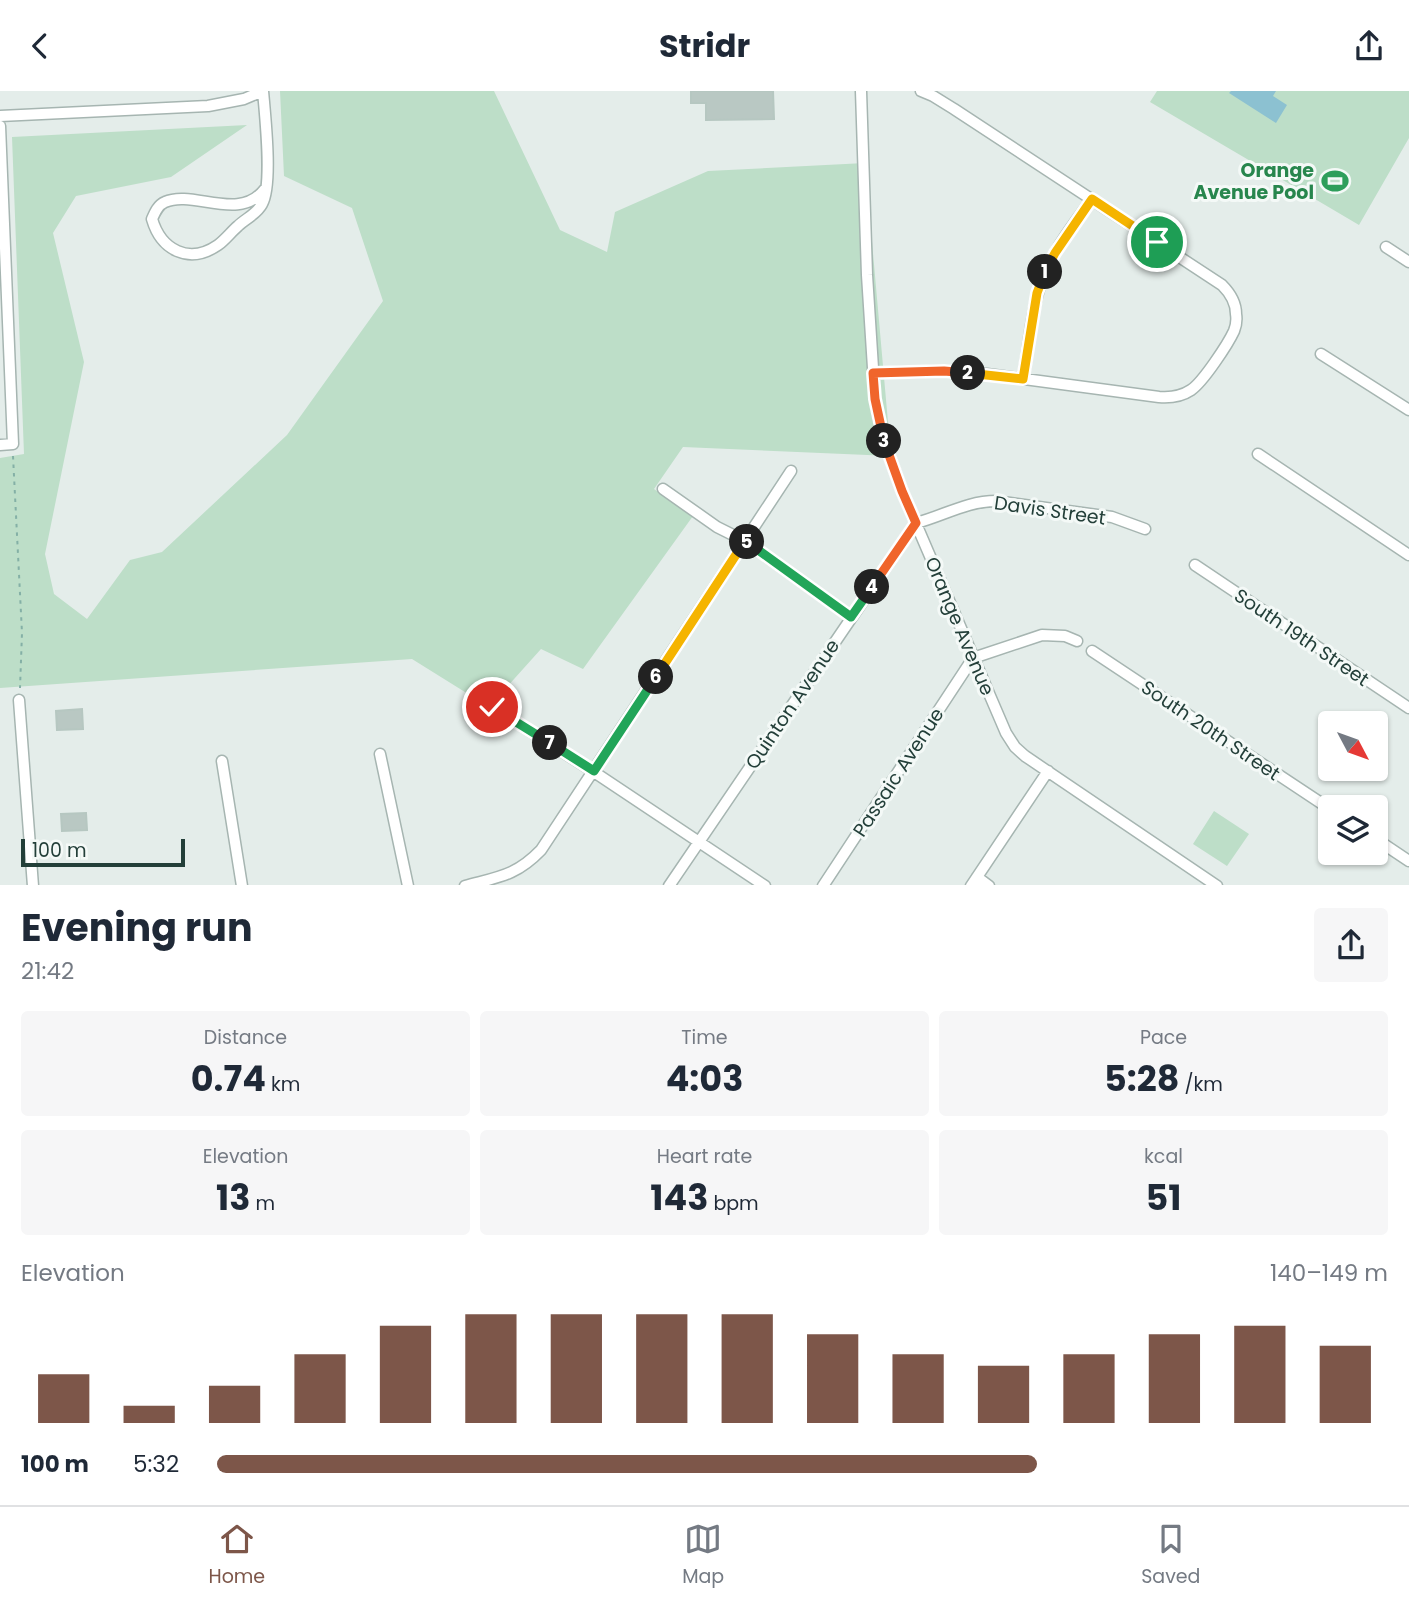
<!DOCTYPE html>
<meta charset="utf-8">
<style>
:root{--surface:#fff;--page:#f6f6f7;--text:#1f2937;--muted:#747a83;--line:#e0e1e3;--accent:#7d5649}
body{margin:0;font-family:Poppins,sans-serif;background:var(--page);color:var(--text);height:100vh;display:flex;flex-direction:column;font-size:26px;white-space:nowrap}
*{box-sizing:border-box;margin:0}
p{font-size:23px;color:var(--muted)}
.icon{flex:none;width:38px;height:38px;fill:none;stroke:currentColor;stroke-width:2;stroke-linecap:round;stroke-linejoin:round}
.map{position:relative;height:794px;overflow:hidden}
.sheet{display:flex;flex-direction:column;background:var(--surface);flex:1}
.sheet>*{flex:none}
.needle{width:46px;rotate:131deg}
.tools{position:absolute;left:1318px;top:620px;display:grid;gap:14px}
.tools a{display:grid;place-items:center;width:70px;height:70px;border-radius:7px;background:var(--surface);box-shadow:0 2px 5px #0004;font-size:35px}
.scale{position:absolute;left:21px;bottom:18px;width:164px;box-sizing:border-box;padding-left:7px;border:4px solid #233f39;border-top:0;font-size:19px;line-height:24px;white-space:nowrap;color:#233f39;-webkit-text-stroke:5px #f4f9f7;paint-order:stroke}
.pin{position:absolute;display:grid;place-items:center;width:60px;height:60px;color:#fff;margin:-30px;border:4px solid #fff;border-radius:50%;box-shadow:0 2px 7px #0007}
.km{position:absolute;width:35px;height:35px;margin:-18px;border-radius:50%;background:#222;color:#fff;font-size:19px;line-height:35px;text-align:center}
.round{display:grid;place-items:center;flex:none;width:74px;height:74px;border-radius:7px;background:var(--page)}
.overview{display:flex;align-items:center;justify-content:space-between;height:119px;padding:0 21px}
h1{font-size:38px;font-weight:700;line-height:52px}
.stats{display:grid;grid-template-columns:repeat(3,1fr);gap:10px;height:119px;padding:7px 21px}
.stats div{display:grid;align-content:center;border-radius:7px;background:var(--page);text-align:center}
.stats b{font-size:35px;font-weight:700}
.stats small{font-size:19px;font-weight:400}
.stats p{font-size:19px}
.chart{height:196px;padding:14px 21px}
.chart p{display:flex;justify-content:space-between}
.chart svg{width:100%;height:126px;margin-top:7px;stroke:var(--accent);stroke-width:6}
ul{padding:0 21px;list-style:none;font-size:23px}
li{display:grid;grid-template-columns:112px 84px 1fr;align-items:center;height:52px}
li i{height:18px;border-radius:9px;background:var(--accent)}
header{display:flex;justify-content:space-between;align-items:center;height:91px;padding:0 21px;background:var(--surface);font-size:32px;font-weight:700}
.menu{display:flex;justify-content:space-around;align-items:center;height:98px;border-top:2px solid var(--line);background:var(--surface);font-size:19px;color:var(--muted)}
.menu a{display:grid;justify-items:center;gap:4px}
.menu .on{color:var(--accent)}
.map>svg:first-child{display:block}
.green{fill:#bddec8}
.water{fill:#8cc1d1}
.building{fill:#b9c8c3;stroke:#b6c7c1;stroke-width:2}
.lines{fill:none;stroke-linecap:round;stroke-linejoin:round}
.minor-casing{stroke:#a6b5b1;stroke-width:13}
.path{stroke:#84b0a6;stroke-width:2;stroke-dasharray:3.5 5;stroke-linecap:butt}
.minor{stroke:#fff;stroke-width:10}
.split-1-casing{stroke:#fff;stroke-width:14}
.split-2-casing{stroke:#fff;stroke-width:14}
.split-3-casing{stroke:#fff;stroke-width:14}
.split-4-casing{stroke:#fff;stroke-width:14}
.split-5-casing{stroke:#fff;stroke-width:14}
.split-6-casing{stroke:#fff;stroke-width:14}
.split-7-casing{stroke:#fff;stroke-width:14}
.split-8-casing{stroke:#fff;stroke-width:14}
.split-1{stroke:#f5b400;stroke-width:9}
.split-2{stroke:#f5b400;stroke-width:9}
.split-3{stroke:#f0652b;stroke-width:9}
.split-4{stroke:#f0652b;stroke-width:9}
.split-5{stroke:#22a559;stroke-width:9}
.split-6{stroke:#f5b400;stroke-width:9}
.split-7{stroke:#22a559;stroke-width:9}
.split-8{stroke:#22a559;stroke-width:9}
.labels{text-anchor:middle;stroke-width:6;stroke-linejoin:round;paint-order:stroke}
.leisure-label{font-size:19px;font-weight:bold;fill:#27864d;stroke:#f4f9f7;text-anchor:end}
.street-label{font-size:19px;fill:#233f39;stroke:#f4f9f7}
</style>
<header><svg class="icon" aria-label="back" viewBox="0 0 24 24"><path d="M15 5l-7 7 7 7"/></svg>Stridr<svg class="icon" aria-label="share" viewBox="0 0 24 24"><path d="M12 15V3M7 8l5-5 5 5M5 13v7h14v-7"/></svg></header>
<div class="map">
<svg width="1409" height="795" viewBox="0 0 1409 795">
<rect width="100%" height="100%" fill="#e4edea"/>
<path class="green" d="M 280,0 L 494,0 L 560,139 L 607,161 L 615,121 L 708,80 L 865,72 L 891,365 L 683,356 L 654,398 L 693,425 L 583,578 L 541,558 L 489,616 L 412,568 L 0,597 L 0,367 L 24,363 L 12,46 L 247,34 L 171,86 L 76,105 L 53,142 L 84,271 L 45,463 L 54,503 L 87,528 L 130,469 L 162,461 L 287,344 L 383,210 L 352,117 L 284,85 Z
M 1157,0 L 1409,0 L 1409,47 L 1359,134 L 1150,11 Z
M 1214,720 L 1249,743 L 1227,775 L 1193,753 Z"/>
<path class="water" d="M 1231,0 L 1276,0 L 1273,5 L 1287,14 L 1276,32 L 1229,2 Z"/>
<path class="building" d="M 691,0 L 773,0 L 774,28 L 706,29 L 706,12 L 691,12 Z
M 82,618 L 83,638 L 57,639 L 56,620 Z
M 86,722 L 87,739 L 62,740 L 61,723 Z"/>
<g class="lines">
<g class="minor-casing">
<path id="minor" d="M 263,0 C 265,24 273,94 262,113 C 257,123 245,128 238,135 C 231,141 225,149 218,154 C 189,174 161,159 152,128 C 155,121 158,114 165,111 C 193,98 239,132 265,98
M 861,0 L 867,184 L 875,308 L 882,344 L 902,400 L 1006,642 L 1015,656 L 1025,665 L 1217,795
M 0,25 L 208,15 L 244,8 L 263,0
M 0,35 L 13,353 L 0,354
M 1386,156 L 1409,171
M 1321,263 L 1409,319
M 873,282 L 944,280 L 987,283 L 1159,306 C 1171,307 1182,305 1191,299 C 1203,291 1228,253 1234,240 C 1236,235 1237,229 1236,223 C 1236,211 1230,202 1222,194 L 954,18 L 933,5 L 921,0
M 1023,288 C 1028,260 1030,230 1038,202 C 1047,167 1071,137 1092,108
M 1258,363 L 1409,464
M 663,398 L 717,436 L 745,450 L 851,526
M 1195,474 L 1409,617
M 1092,560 L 1330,718
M 19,609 L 33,795
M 492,616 L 588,677 L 765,795
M 380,663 L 408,795
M 222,670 L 242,795
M 1376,748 L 1409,770
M 977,786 L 989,795
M 465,795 C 498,786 516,785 541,759 L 791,380
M 669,795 L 916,432 C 943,425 967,410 996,410 L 1112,426 L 1145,438
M 823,795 L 973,567 L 1042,544 L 1065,545 L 1077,550
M 971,795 L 1048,680"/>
</g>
<path class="path" d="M 13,365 L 22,542 L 20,597"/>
<use href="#minor" class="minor"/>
</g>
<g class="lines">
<g class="split-1-casing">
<path id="split-1" d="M 1045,181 L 1055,162 L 1092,108 L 1157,151"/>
</g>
<g class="split-2-casing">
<path id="split-2" d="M 968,282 L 1023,288 L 1037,202 L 1045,181"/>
</g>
<g class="split-3-casing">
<path id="split-3" d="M 884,350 L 875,308 L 873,282 L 944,280 L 968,282"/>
</g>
<g class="split-4-casing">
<path id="split-4" d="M 872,496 L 916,432 L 902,400 L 884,350"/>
</g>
<g class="split-5-casing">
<path id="split-5" d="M 747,451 L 851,526 L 872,496"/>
</g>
<g class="split-6-casing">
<path id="split-6" d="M 656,586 L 745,450 L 747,451"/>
</g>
<g class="split-7-casing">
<path id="split-7" d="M 550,652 L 594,680 L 656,586"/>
</g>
<g class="split-8-casing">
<path id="split-8" d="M 492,616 L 550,652"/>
</g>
<use href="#split-1" class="split-1"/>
<use href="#split-2" class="split-2"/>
<use href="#split-3" class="split-3"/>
<use href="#split-4" class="split-4"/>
<use href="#split-5" class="split-5"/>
<use href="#split-6" class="split-6"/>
<use href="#split-7" class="split-7"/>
<use href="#split-8" class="split-8"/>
</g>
<defs>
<g id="stadium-bare" transform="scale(2.1)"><path d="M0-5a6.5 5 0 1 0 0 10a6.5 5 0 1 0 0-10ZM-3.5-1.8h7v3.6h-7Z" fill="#2e9e5b" stroke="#f4f9f7" stroke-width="2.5" paint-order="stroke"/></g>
</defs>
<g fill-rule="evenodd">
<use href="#stadium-bare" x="1335" y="90"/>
</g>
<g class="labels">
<g class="leisure-label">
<text x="1314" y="86">Orange<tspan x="1314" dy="22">Avenue Pool</tspan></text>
</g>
<g class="street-label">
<text transform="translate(1050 419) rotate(8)" y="7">Davis Street</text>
<text transform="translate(960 535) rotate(67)" y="7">Orange Avenue</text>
<text transform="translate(1302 546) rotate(34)" y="7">South 19th Street</text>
<text transform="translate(792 613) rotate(-56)" y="7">Quinton Avenue</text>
<text transform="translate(1211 639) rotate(34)" y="7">South 20th Street</text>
<text transform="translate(898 681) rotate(-57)" y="7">Passaic Avenue</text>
</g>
</g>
</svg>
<div class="tools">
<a><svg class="needle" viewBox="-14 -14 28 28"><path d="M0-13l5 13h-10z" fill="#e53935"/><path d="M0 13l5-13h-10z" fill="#747a83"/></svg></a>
<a><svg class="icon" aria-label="layers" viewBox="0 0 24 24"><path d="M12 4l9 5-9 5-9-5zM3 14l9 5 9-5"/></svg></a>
</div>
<div class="scale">100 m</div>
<div class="pin" style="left:1157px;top:151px;background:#1e9e55"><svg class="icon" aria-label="arrive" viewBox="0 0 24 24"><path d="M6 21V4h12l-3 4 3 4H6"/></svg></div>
<div class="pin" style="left:492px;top:616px;background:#d93025"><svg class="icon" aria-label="check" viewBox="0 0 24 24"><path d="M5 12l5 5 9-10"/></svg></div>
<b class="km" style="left:1045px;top:181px">1</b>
<b class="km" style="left:968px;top:282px">2</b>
<b class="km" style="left:884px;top:350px">3</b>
<b class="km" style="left:872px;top:496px">4</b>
<b class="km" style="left:747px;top:451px">5</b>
<b class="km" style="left:656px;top:586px">6</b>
<b class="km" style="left:550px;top:652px">7</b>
</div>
<section class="sheet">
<div class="overview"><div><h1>Evening run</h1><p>21:42</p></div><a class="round"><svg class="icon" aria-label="share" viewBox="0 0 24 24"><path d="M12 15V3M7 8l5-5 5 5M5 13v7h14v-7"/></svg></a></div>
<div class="stats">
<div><p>Distance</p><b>0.74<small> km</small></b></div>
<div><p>Time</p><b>4:03</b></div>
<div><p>Pace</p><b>5:28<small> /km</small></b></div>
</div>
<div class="stats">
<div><p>Elevation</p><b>13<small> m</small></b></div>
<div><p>Heart rate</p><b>143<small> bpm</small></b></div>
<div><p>kcal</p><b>51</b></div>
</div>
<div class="chart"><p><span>Elevation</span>140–149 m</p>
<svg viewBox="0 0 160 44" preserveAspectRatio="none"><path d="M5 44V27M15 44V38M25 44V31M35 44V20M45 44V10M55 44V6M65 44V6M75 44V6M85 44V6M95 44V13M105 44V20M115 44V24M125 44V20M135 44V13M145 44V10M155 44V17"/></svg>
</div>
<ul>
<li><b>100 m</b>5:32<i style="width:70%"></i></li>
</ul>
</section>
<nav class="menu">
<a class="on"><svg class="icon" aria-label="home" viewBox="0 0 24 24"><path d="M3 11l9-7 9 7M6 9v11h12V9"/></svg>Home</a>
<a><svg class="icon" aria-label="map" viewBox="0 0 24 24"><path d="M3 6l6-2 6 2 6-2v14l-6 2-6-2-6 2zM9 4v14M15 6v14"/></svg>Map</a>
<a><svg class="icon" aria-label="saved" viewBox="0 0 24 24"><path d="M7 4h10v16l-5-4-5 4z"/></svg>Saved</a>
</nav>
